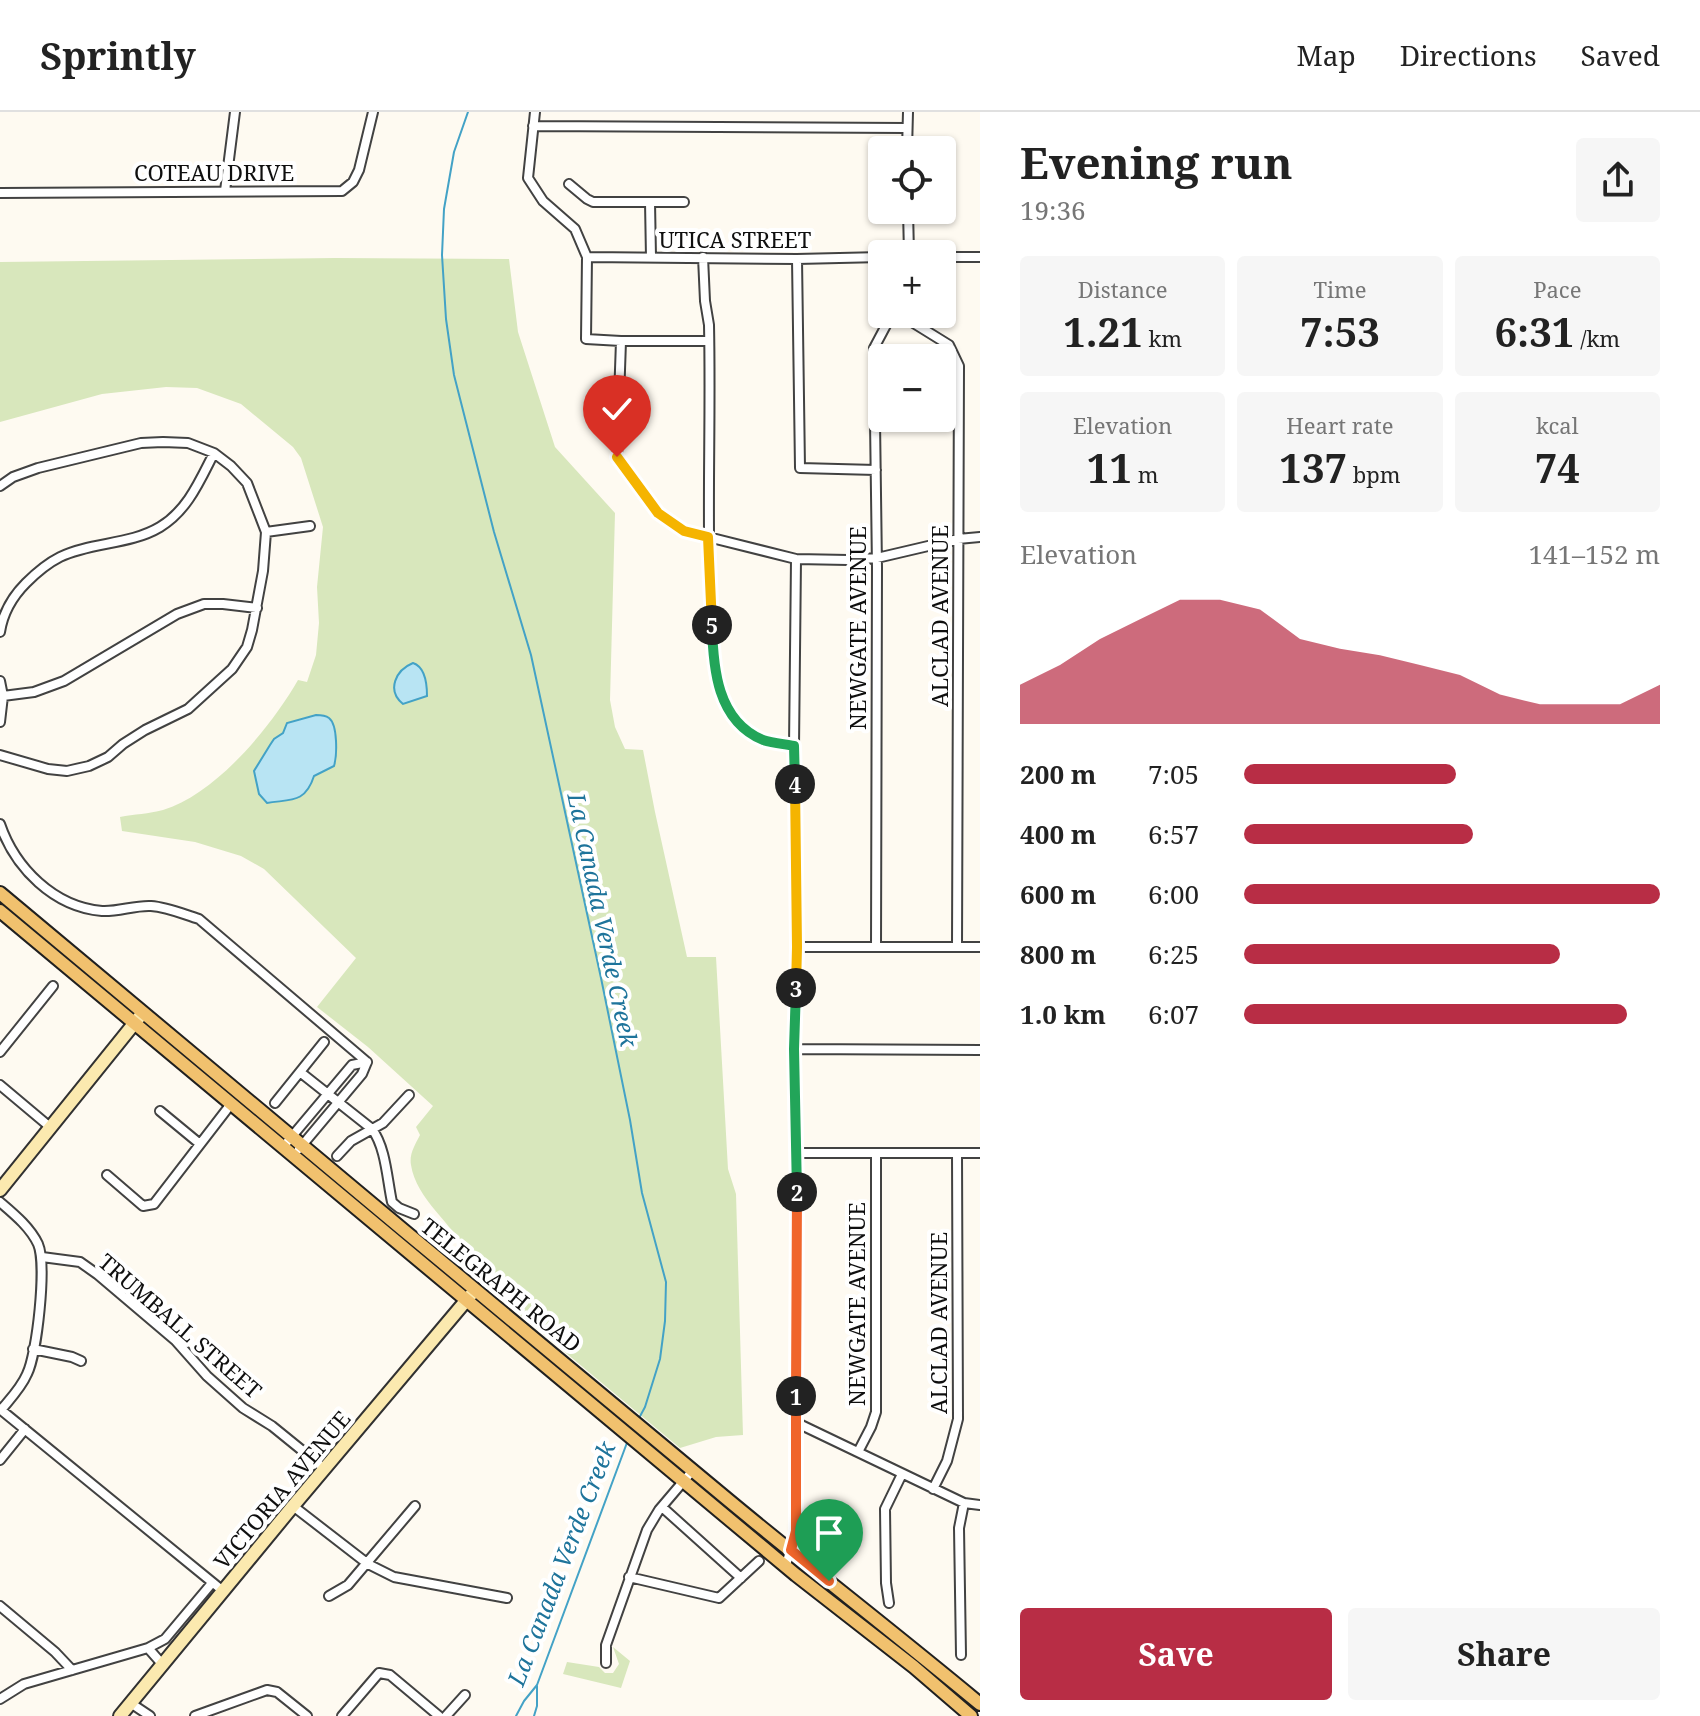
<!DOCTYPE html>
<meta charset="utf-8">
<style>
:root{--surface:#fff;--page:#f6f6f6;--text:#222;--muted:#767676;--line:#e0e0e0;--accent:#b82d45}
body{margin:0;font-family:"Noto Serif",serif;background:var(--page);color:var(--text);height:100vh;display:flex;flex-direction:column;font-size:30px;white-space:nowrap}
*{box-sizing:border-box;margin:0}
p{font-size:26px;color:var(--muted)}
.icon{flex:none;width:44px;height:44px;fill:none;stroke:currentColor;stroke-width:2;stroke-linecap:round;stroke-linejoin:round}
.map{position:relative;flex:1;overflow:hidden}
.details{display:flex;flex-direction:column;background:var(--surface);width:720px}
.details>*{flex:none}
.fabs{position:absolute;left:868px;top:24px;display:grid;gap:16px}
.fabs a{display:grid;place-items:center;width:88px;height:88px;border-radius:8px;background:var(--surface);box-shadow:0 2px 6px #0004;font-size:40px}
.pin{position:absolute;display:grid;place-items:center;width:68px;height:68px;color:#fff;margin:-82px -34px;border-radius:50% 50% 50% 0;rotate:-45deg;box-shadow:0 0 8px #0007}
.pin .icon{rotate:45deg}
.km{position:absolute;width:40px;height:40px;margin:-20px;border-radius:50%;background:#222;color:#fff;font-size:22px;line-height:40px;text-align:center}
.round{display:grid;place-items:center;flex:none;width:84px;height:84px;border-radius:8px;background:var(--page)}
.headline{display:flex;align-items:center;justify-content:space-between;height:136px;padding:0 40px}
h1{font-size:44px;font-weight:700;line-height:60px}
.figures{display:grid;grid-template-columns:repeat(3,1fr);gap:12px;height:136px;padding:8px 40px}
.figures div{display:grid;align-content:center;border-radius:8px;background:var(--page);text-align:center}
.figures b{font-size:40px;font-weight:700}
.figures small{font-size:22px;font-weight:400}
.figures p{font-size:22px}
.chart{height:224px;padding:16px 40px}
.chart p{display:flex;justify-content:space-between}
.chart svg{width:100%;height:144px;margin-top:8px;fill:var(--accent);opacity:.7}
.action{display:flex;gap:16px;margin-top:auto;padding:16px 40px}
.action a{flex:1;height:92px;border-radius:8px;background:var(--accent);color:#fff;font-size:32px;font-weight:700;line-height:92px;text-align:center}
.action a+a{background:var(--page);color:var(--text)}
ul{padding:0 40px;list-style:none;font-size:26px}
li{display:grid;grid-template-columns:128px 96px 1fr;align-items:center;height:60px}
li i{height:20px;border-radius:10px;background:var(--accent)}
header{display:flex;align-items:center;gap:48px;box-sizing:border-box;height:112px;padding:0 40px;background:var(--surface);border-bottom:2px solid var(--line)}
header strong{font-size:38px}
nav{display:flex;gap:44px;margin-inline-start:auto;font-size:28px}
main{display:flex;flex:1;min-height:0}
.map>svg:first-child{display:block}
.green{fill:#d8e7bc}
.water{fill:#b8e4f3;stroke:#43a2c6;stroke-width:2}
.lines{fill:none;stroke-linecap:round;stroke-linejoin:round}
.stream{stroke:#43a2c6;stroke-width:2}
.street-casing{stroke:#424242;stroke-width:12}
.secondary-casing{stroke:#313131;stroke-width:16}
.primary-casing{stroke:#202020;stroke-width:16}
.street{stroke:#fff;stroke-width:8}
.secondary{stroke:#fbe9af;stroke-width:12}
.primary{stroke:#f1c16e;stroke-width:12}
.split-1-casing{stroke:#fff;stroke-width:16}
.split-2-casing{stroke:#fff;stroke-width:16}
.split-3-casing{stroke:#fff;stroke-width:16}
.split-4-casing{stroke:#fff;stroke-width:16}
.split-5-casing{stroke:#fff;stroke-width:16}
.split-6-casing{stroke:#fff;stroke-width:16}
.split-1{stroke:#f0652b;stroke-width:10}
.split-2{stroke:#f0652b;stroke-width:10}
.split-3{stroke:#22a559;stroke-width:10}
.split-4{stroke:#f5b400;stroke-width:10}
.split-5{stroke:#22a559;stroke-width:10}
.split-6{stroke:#f5b400;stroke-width:10}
.labels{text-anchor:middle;stroke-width:8;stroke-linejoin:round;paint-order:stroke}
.street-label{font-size:22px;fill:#0f0f0f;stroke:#fff}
.water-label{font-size:24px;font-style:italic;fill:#1e749b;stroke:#fff}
</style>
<header>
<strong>Sprintly</strong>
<nav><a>Map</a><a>Directions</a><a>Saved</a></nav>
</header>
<main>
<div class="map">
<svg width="980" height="1604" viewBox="0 0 980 1604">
<rect width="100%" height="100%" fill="#fefaf1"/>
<path class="green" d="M 335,146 L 509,147 L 518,220 L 555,335 L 615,401 L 610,588 L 615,615 L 625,637 L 643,638 L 655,700 L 687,845 L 716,845 L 728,1057 L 736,1082 L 743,1323 L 716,1325 L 680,1336 L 476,1166 C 473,1158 472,1149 468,1142 C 453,1112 416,1087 411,1053 C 409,1042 415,1033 420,1023 L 416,1015 L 433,994 L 368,935 L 317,895 L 356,846 L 264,757 L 241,744 L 195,730 L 122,719 L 120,705 C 134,702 149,702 163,698 C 216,682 271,615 298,568 L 307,570 L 316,543 L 319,511 L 317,475 L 323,415 L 301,346 L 293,335 L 241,292 L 197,276 L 166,275 L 102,282 L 0,310 L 0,150 Z
M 613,1535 L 630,1549 L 621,1576 L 563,1562 L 567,1550 L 599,1555 L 605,1561 L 613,1561 L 619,1552 Z"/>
<path class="water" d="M 413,551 C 425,555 427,573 427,584 L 403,592 C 386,578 396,558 413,551 Z
M 316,603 C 321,603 325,603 329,606 C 338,613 337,644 334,654 L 314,664 C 305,692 290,687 267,691 L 259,682 L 254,659 L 270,633 L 274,627 L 283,621 L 287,611 Z"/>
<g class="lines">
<path class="stream" d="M 468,0 L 454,40 L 444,97 L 442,143 L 446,207 L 454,263 L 494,420 L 531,543 L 601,866 L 630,1008 L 642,1081 L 666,1170 L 665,1209 L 660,1247 L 645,1295 L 638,1308
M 516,1604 L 524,1589 L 537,1573 L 628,1328
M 534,1604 L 537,1594 L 537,1574"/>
<g class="street-casing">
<path id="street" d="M 535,0 L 528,66 L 543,89 L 575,117 L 587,145 L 586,227 L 621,229 L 617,345 L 658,401 L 684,419 L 796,447 L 848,448 L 877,446 L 958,427 L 980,425
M 533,14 L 907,16
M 907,38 L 908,0
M 569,72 L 587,87 L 593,90 L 684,90
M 225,79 L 235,0
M 0,81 L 342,79 L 353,70 L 359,58 L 373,0
M 650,90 L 651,145
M 908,98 L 909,142
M 587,145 L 797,147 L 882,145
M 703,145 L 705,189 L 709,213 C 711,303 707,393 710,483 C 712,520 708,563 728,597 C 744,625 766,629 794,634
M 942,145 L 980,145
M 797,147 L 800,356 L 876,358
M 899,202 L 949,233 L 959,254 L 957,835
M 621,229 L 709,229
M 0,374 L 13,365 L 38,356 L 141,331 L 163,330 L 188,331 L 214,341 L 231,354 L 247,371 L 266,420 L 263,459 L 252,518 L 247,535 L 232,557 L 188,597 L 145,618 L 123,632 L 108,645 L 89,654 L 67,659 L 48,657 L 0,643
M 266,420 L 310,414
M 0,520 C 3,501 12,485 26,471 C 36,461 46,452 60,445 C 91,430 130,433 160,415 C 188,398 200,368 214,341
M 0,569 L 3,584 L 0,610
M 3,584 L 34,580 L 64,569 L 177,502 L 204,492 L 223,492 L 257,496
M 0,712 C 15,756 54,795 102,799 C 118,800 135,793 151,794 C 167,795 183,802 199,807 L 367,950
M 797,835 L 980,835
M 876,835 L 877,455 L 874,236 L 892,202
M 794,937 L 980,938
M 0,940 L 53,874
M 300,960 L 372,1017 C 386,1036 387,1067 392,1090 L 399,1096 L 414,1102
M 0,973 L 50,1015
M 275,991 L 324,930
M 160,999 L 200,1032
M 283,1035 L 352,953 L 367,950
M 299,1037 L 362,962 L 367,950
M 797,1041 L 980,1041
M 337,1044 L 351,1029 L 383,1011 L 409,983
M 107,1063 L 143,1094 L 154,1092 L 231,992
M 0,1090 C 14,1102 30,1115 38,1132 C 47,1153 37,1242 27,1262 C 21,1276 10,1287 1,1298
M 42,1145 L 80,1150 L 97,1162 L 176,1229 L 207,1264 L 243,1296 L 272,1314 L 325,1357
M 33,1237 L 72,1245 L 81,1249
M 0,1297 L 223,1479
M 795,1310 L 964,1391 L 980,1393
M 858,1340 L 871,1315 L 876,1300 L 876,1041
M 0,1348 L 25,1317
M 933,1377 L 947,1349 L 958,1307 L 957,1041
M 293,1394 L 368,1452 L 394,1465 L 507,1486
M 662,1395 L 741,1466
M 786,1453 L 796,1419 L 797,1041 L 795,1031 L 794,937 L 797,835 L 794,634 L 796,447
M 629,1465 L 719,1486 L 759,1449
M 329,1484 L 348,1473 L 415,1394
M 889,1491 L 886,1471 L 885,1397 L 902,1362
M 0,1494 L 55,1540 L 72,1558
M 148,1536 L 165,1527 L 212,1471
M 961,1543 L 959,1416 L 964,1391
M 606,1551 L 606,1533 L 647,1418 L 659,1398 L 693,1358
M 0,1587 L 24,1572 L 148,1536 L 163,1553
M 132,1592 L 150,1604
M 195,1604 L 267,1578 L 277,1580 L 307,1604
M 342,1604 L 379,1561 L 390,1563 L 439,1604
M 446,1604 L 465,1583"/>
</g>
<g class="secondary-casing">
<path id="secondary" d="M 0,1078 L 141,903
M 120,1604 L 293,1394 L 475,1178"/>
</g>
<g class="primary-casing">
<path id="primary" d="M 0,781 C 242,983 484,1186 727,1387 C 810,1456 896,1522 980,1592
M 0,799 L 796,1463 L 914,1555 L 971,1604"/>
</g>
<use href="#street" class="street"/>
<use href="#secondary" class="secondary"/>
<use href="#primary" class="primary"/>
</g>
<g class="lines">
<g class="split-1-casing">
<path id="split-1" d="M 796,1284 L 796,1419 L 791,1438 L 829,1469"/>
</g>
<g class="split-2-casing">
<path id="split-2" d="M 796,1284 L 797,1080"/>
</g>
<g class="split-3-casing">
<path id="split-3" d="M 796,876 L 794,937 L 797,1080"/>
</g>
<g class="split-4-casing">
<path id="split-4" d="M 795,672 L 797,835 L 796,876"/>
</g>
<g class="split-5-casing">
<path id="split-5" d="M 712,513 C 713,556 717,609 763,628 C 773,631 784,632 794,634 L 795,672"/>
</g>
<g class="split-6-casing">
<path id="split-6" d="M 617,345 L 658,401 L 684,419 L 708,425 L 712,513"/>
</g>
<use href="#split-1" class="split-1"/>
<use href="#split-2" class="split-2"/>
<use href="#split-3" class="split-3"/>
<use href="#split-4" class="split-4"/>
<use href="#split-5" class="split-5"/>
<use href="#split-6" class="split-6"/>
</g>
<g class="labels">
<g class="street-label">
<text x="214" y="69">COTEAU DRIVE</text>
<text x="735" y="136">UTICA STREET</text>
<text transform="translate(940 504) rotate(-90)" y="8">ALCLAD AVENUE</text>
<text transform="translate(858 516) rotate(-90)" y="8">NEWGATE AVENUE</text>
<text transform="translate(501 1173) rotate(39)" y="8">TELEGRAPH ROAD</text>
<text transform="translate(857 1192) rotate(-90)" y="8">NEWGATE AVENUE</text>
<text transform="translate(939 1211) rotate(-90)" y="8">ALCLAD AVENUE</text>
<text transform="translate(180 1214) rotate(41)" y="8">TRUMBALL STREET</text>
<text transform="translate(282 1378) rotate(-50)" y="8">VICTORIA AVENUE</text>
</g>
<g class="water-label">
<text transform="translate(602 808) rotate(78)" y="8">La Canada Verde Creek</text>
<text transform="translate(562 1452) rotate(-69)" y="8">La Canada Verde Creek</text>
</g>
</g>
</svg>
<div class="fabs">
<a><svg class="icon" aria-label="locate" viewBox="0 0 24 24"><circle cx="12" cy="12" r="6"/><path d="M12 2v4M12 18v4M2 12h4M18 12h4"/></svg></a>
<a>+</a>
<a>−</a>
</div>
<div class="pin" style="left:829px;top:1469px;background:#1e9e55"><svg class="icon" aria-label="arrive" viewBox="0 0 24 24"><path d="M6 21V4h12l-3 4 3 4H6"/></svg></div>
<div class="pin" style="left:617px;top:345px;background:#d93025"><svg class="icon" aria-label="check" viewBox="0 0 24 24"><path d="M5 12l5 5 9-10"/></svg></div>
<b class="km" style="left:796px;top:1284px">1</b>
<b class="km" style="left:797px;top:1080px">2</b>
<b class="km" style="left:796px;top:876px">3</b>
<b class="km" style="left:795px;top:672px">4</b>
<b class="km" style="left:712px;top:513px">5</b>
</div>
<section class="details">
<div class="headline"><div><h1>Evening run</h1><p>19:36</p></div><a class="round"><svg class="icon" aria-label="share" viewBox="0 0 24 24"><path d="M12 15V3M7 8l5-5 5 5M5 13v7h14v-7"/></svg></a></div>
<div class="figures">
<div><p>Distance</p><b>1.21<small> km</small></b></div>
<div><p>Time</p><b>7:53</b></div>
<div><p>Pace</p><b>6:31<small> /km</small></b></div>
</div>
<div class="figures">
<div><p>Elevation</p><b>11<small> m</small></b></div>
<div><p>Heart rate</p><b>137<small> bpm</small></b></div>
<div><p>kcal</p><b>74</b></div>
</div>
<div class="chart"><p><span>Elevation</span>141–152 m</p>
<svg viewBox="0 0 160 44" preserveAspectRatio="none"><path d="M0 44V32L10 26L20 18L30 12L40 6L50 6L60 9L70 18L80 21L90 23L100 26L110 29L120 35L130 38L140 38L150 38L160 32V44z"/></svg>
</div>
<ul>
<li><b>200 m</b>7:05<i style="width:51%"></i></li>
<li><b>400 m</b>6:57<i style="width:55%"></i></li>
<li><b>600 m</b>6:00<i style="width:100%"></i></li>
<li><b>800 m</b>6:25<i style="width:76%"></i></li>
<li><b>1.0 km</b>6:07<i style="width:92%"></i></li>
</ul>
<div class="action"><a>Save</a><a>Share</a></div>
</section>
</main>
